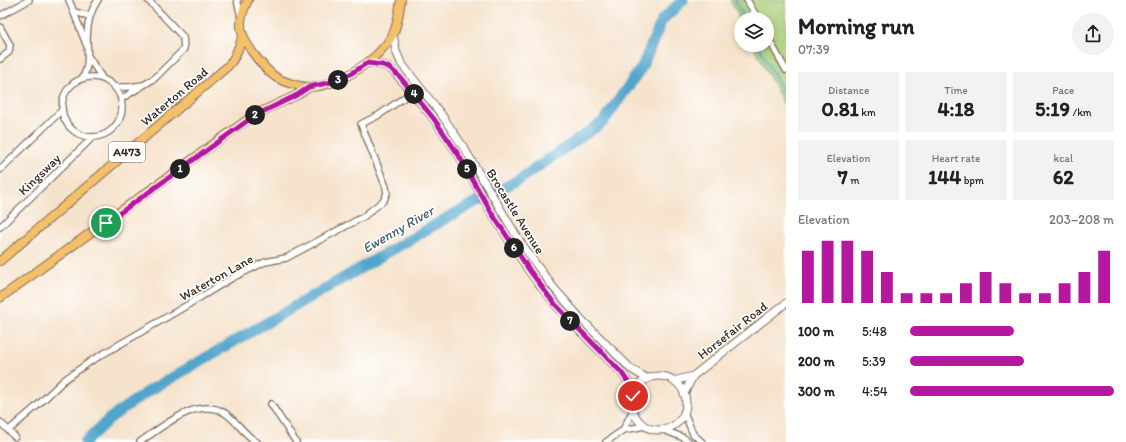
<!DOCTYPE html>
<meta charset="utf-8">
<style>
:root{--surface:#fff;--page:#f2f2f2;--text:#222;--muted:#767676;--accent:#b5179e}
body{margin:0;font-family:Itim,sans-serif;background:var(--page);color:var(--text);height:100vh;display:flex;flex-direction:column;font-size:15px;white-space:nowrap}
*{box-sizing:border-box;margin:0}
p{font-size:13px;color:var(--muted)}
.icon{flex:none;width:22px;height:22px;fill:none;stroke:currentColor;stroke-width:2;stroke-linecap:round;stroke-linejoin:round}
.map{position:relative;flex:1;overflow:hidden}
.panel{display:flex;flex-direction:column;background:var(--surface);width:340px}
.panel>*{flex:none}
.tools{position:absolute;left:734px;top:12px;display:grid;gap:8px}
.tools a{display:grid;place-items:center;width:40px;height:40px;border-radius:50%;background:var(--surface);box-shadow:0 2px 6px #0003;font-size:20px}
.pin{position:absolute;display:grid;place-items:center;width:34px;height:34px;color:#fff;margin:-17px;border:2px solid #fff;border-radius:50%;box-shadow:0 1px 4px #0007}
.km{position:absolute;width:20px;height:20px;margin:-10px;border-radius:50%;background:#222;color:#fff;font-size:11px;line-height:20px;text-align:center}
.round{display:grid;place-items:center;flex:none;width:42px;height:42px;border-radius:21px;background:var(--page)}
.headline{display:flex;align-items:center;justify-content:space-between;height:68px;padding:0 12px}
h1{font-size:22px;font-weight:700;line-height:30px}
.metrics{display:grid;grid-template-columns:repeat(3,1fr);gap:6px;height:68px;padding:4px 12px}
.metrics div{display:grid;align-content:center;border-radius:0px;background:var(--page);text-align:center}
.metrics b{font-size:20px;font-weight:700}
.metrics small{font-size:11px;font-weight:400}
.metrics p{font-size:11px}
.chart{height:112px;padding:8px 12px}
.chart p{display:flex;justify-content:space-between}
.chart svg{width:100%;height:72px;margin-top:4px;stroke:var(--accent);stroke-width:6}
ul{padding:0 12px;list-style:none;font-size:13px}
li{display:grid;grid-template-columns:64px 48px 1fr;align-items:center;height:30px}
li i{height:10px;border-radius:5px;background:var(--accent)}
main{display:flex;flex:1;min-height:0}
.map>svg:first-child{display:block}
.green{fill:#a9cf79;stroke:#727c4c}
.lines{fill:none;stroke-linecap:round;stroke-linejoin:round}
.stream{stroke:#51a4cc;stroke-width:2}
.river{stroke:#51a4cc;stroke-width:11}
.minor-casing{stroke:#7c6b5b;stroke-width:8}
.tertiary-casing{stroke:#7c6b5b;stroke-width:9}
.primary-casing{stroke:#7c6b5b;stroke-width:10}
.minor{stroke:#fff;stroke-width:5.5}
.tertiary{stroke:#fff;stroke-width:7}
.primary{stroke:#f6c06b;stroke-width:8}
.route-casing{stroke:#fff;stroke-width:8}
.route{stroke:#b5179e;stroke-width:5}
.labels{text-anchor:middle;stroke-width:3.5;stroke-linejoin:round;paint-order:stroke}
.shield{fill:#fff;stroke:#766a62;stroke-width:1}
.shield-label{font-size:12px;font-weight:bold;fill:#3b2a1e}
.street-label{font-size:13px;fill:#3b2a1e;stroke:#fff}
.water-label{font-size:14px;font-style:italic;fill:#45616c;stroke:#fff}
</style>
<main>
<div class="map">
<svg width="786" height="442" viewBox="0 0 786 442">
<rect width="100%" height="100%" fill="#fff"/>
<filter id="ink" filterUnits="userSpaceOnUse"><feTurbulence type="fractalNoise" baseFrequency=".025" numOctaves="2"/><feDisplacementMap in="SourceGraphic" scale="8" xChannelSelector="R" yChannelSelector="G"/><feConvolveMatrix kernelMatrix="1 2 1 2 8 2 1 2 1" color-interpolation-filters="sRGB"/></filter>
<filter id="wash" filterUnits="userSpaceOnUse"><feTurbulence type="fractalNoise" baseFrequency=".012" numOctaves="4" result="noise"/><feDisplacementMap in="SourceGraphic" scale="16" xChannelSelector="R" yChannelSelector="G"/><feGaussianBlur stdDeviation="0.9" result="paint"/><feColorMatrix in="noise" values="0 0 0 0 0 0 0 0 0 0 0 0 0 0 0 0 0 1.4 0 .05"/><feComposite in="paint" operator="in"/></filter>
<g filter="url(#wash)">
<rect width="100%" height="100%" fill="#f6e3cc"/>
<path class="green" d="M 730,0 L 786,0 L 786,108 L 753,45 L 767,45 L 767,19 L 741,19 L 741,21 Z"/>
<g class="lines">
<path class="stream" d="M 735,0 L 745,19
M 758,45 L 786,97"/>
<path class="river" d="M 85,442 L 110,418 L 147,392 L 452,215 L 520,179 L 603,122 L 642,67 L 662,20 L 683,0"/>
</g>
</g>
<g filter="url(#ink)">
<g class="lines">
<g class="minor-casing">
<path id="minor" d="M 69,0 L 86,44
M 237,0 L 241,17
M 747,0 L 758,19
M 74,12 L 90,16
M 0,16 L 29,0
M 0,27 L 10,45 L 9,52 L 0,59
M 767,36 L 786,70
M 88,56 L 102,78
M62 107a30 30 0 1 1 60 0a30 30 0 1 1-60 0Z
M 82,78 C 90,67 87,52 87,39 C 87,26 90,11 98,0
M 115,87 L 129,87 L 143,85
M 121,99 L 155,78 L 184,49 L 183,37 L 148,0
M 0,170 L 62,110
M 0,227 L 93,137
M 271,404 L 296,442
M 684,412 L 693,434 L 702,442
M 0,422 L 15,437
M 9,430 L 38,405 L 64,380 L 91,361 L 179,310 L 232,278 L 265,262 L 286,258 L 363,217 L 384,200 L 387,193 L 386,187 L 361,124 L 379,115 L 412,92
M 623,430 L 633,410
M 664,430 L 684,438 L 689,442
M 140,442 C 162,427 197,396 225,413 C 237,421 244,435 257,442
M 606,442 L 623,430 L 645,426"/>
</g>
<g class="tertiary-casing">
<path id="tertiary" d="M 393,34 L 396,51 L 401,63 L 441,114 L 464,148 L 519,240 L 535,263 L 553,287 L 582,320 L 631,369 L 648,379
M 367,63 L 383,65 L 390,68 L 399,77 L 434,119 L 458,154 L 491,212 L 529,271 L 554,303 L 574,325 L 621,372 L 628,382 L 633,396
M632 403a27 27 0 1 1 54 0a27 27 0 1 1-54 0Z
M 673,381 L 693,376 L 786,303
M 684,394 L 693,376"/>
</g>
<g class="primary-casing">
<path id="primary" d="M 248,0 C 243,11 238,23 243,35 C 247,48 266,71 277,78 C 285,82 300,87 309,87 C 339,86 377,61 392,36 C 398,26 399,11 401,0
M 0,261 L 228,66 C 237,57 238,47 243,36
M 0,298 L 254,115 L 297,95 L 309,87"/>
</g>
<use href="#minor" class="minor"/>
<use href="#tertiary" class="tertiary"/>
<use href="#primary" class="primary"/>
</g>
</g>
<g class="lines" filter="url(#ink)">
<g class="route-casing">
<path id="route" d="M 106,223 L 254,116 L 297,95 L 309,87 L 336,81 L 352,73 L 367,63 L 383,65 L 390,68 L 400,77 L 434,119 L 458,154 L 491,212 L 530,271 L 554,303 L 574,324 L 621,372 L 628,382 L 633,396"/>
</g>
<use href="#route" class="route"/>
</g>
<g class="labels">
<rect class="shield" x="109" y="142" width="36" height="20" rx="3"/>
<g class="shield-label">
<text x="127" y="156">A473</text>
</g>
<g class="street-label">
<text transform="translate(174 96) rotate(-40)" y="5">Waterton Road</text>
<text transform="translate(39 174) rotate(-44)" y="5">Kingsway</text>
<text transform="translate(516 211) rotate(58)" y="5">Brocastle Avenue</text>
<text transform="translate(216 277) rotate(-29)" y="5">Waterton Lane</text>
<text transform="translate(732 330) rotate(-38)" y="5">Horsefair Road</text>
</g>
<g class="water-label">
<text transform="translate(398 229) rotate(-30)" y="5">Ewenny River</text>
</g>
</g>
</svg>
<div class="tools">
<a><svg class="icon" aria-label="layers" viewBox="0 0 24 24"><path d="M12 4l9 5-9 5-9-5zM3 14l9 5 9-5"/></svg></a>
</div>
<div class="pin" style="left:106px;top:223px;background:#1e9e55"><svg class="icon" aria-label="arrive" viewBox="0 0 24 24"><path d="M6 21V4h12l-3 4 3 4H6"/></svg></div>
<div class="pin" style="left:633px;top:396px;background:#d93025"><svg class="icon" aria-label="check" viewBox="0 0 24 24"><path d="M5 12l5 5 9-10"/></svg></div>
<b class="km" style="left:180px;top:169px">1</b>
<b class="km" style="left:255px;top:115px">2</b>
<b class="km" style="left:338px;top:80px">3</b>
<b class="km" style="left:414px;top:94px">4</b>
<b class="km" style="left:467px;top:169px">5</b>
<b class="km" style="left:514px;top:248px">6</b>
<b class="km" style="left:570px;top:321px">7</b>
</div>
<section class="panel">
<div class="headline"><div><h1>Morning run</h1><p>07:39</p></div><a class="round"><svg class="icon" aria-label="share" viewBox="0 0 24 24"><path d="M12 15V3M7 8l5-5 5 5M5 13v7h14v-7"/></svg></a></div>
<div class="metrics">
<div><p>Distance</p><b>0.81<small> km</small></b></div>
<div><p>Time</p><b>4:18</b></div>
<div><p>Pace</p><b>5:19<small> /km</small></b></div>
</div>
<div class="metrics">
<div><p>Elevation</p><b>7<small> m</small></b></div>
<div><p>Heart rate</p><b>144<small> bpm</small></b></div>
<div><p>kcal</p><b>62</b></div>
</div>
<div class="chart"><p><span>Elevation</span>203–208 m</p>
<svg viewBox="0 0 160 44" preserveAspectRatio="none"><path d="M5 44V12M15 44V6M25 44V6M35 44V12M45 44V25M55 44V38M65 44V38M75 44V38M85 44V32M95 44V25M105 44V32M115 44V38M125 44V38M135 44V32M145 44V25M155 44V12"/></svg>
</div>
<ul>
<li><b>100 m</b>5:48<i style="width:51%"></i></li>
<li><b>200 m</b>5:39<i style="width:56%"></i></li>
<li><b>300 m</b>4:54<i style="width:100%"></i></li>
</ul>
</section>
</main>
